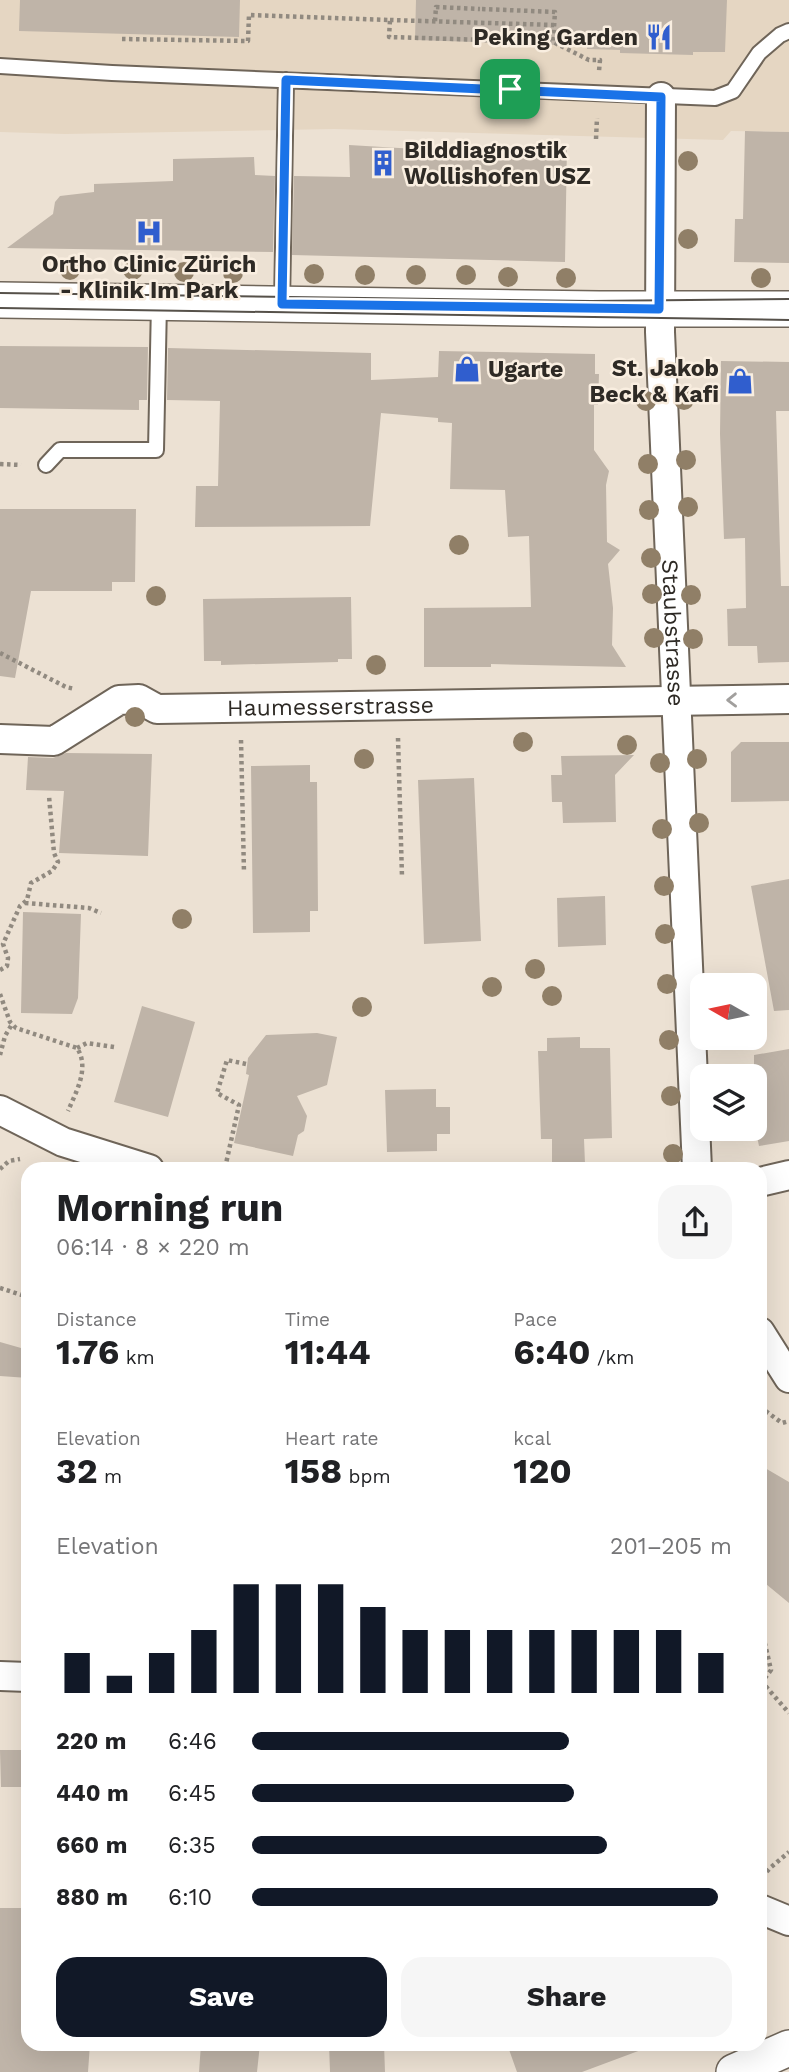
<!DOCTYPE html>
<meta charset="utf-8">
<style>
:root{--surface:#fff;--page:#f6f6f6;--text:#202124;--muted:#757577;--accent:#111827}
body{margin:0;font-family:"Work Sans",sans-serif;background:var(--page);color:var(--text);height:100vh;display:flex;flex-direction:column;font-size:26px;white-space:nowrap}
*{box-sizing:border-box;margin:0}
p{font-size:23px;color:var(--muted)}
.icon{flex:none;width:38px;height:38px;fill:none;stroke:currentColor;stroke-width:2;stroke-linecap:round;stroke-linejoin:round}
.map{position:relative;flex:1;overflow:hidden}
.side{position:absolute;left:21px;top:1162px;width:746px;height:889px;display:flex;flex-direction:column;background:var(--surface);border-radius:21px;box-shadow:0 7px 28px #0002}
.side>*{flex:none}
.needle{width:46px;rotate:279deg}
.buttons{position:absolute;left:690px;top:973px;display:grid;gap:14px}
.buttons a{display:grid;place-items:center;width:77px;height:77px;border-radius:14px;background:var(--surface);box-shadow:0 7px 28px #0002;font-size:35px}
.pin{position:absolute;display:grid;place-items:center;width:60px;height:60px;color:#fff;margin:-30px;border-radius:14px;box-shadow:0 4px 10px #0006}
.round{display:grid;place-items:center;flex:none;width:74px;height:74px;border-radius:21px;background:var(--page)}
.summary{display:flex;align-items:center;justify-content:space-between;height:119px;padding:0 35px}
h1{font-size:38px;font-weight:700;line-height:52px}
.metrics{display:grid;grid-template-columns:repeat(3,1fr);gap:10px;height:119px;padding:7px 35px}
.metrics div{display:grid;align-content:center}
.metrics b{font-size:35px;font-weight:700}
.metrics small{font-size:19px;font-weight:400}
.metrics p{font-size:19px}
.chart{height:196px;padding:14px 35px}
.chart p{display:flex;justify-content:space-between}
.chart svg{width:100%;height:126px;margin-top:7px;stroke:var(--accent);stroke-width:6}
.action{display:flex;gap:14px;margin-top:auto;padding:14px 35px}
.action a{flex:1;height:80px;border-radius:21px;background:var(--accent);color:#fff;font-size:28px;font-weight:700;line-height:80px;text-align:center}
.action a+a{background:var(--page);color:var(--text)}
ul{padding:0 35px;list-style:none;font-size:23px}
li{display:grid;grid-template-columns:112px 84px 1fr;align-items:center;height:52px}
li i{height:18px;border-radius:9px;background:var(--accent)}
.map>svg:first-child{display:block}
.built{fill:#e5d6c2}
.building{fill:#bfb4a8}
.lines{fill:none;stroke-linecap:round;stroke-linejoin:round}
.service-casing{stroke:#6f6559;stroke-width:18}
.minor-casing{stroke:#6f6559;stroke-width:32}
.tertiary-casing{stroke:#6f6559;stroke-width:38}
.path{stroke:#918a80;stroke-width:4.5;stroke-dasharray:3.5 3.5;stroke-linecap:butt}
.service{stroke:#fff;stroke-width:14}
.minor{stroke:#fff;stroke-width:28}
.tertiary{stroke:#fff;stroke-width:35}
.tram{stroke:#56514a;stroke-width:2}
.tree{fill:#907f67}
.oneway{stroke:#a19f9d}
.route-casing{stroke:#fff;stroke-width:14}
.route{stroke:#1a73e8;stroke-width:9}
.labels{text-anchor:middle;stroke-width:5;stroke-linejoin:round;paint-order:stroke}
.poi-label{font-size:23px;font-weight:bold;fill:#2e2a25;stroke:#f9eee0;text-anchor:end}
.street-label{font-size:23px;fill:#2e2a25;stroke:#f9eee0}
</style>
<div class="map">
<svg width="789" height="2072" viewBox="0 0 789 2072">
<rect width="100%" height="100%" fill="#ece1d3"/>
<path class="built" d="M 0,0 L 789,0 L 789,132 L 731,131 L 723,140 L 334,129 L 65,134 L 0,132 Z"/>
<path class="building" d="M 20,0 L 240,0 L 239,37 L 19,31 Z
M 416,0 L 727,0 L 725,52 L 693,52 L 693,55 L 620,53 L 620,50 L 587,49 L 587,46 L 415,40 Z
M 745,131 L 789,132 L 789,263 L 734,262 L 735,219 L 743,219 Z
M 349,145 L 416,149 L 416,153 L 532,156 L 533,145 L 567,145 L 565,262 L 292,255 L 294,176 L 350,177 Z
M 254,157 L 255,175 L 275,176 L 273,252 L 7,248 L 53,214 L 55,202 L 60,196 L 94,192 L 94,184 L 173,181 L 173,159 Z
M 0,346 L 148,347 L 147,400 L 139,400 L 139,410 L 0,408 Z
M 168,348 L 371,353 L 371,380 L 438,377 L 439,351 L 595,354 L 595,374 L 599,374 L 598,405 L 594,405 L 594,450 L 609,471 L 606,485 L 607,542 L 620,550 L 608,564 L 613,608 L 612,645 L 626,667 L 491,664 L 491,667 L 424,667 L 424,608 L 531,607 L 529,536 L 508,537 L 505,490 L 450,489 L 452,423 L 438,422 L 438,418 L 381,413 L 370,526 L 195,527 L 196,486 L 218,486 L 220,401 L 167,400 Z
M 721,361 L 789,362 L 789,411 L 776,411 L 781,586 L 789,586 L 789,662 L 758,663 L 757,646 L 728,646 L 727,609 L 746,608 L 745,538 L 724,539 L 720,434 Z
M 0,509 L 136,509 L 135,582 L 112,582 L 112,591 L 31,591 L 15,678 L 0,676 Z
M 351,597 L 352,659 L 338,659 L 338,662 L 221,665 L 221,661 L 204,661 L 203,599 Z
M 741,742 L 789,742 L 789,801 L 731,802 L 731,752 Z
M 66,753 L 152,754 L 148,856 L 59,853 L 64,791 L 26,790 L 28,757 L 53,758 Z
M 634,755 L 615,775 L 616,822 L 563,823 L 562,802 L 552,802 L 551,775 L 562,775 L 561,756 Z
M 310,765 L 310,782 L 317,782 L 318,911 L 310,911 L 310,932 L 253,933 L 251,766 Z
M 474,778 L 481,941 L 424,944 L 418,780 Z
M 789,879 L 789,1010 L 774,1011 L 751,886 Z
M 605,896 L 606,945 L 558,947 L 557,898 Z
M 23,912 L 81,914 L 78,998 L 72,1014 L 21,1013 Z
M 142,1006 L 195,1022 L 168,1117 L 114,1102 Z
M 317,1033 L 337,1037 L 327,1085 L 297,1096 L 307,1116 L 304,1131 L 298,1135 L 293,1156 L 234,1143 L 249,1075 L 246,1074 L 248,1058 L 266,1035 Z
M 580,1037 L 580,1048 L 610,1048 L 612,1138 L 584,1139 L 585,1164 L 552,1165 L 552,1139 L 541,1139 L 538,1051 L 547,1051 L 547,1038 Z
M 789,1049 L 789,1141 L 759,1146 L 754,1122 L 754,1055 Z
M 436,1089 L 436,1107 L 450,1107 L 450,1134 L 437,1134 L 437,1151 L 387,1152 L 385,1090 Z
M 0,1342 L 28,1350 L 28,1378 L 0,1376 Z
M 760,1465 L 789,1482 L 789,1603 L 760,1579 Z
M 0,1750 L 28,1750 L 28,1787 L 1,1787 Z
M 0,1908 L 28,1908 L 28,2044 L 90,2044 L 88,2072 L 0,2072 Z
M 201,2044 L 260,2044 L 257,2072 L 199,2072 Z
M 329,2044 L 384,2044 L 385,2072 L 330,2072 Z
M 507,2044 L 649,2044 L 649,2047 L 582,2072 L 517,2072 Z"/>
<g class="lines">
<g class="service-casing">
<path id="service" d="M 0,66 L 112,73 L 715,98 L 733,91 L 759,53 L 780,35 L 789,31
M 282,303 L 286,80
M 46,465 L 60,450 L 156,450 L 159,303"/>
</g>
<g class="minor-casing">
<g id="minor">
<path id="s1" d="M 661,97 L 660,332 L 697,1169"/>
<path id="s2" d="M 0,739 L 54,741 L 119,700 L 139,699 L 157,709 L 789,699"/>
<path d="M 0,1110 L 63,1142 L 149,1169"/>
<path d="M 760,1182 L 789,1175"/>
<path d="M 760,1332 L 789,1378"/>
<path d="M 0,1676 L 28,1677"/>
<path d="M 760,1909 L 789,1921"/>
</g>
</g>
<g class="tertiary-casing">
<path id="tertiary" d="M 0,300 L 599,309 L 789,309
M 734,2072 L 789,2048"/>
</g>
<path class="path" d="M 482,9 L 555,12 L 553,42 L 589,60 L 600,60 L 599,71
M 390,20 L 554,25
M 435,21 L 436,7 L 480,9
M 122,39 L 248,41 L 249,15 L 390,20 L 389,37 L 553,42
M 596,139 L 597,118
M 0,464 L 21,465
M 0,653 L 66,687 L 75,689
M 398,738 L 402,877
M 241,740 L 244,873
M 25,903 L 89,908 L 101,913
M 0,970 L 7,966 L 8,958 L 3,944 L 20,906 L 27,900 L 31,883 L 52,871 L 58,862 L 54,853 L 49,796
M 0,994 L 10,1022 L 16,1028 L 77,1048 C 90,1068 76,1092 68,1111
M 77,1048 L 87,1043 L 114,1047
M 0,1055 L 5,1036 L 12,1024
M 225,1168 L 239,1105 L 217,1093 L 227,1060 L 246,1064
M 0,1169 L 9,1161 L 20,1159
M 0,1288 L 28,1297
M 27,1313 L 28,1313
M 760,1407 L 782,1423 L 789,1421
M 760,1622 L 771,1670 L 762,1682 L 789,1713
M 762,1877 L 770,1868 L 789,1852"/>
<use href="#service" class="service"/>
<use href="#minor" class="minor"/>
<use href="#tertiary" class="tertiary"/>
<path class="tram" d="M 0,293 L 591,301 L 789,299
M 0,308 L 789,320"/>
</g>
<g class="tree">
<circle cx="688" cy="161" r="10"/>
<circle cx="688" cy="239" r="10"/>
<circle cx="70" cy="270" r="10"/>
<circle cx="133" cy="270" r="10"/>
<circle cx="184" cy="272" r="10"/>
<circle cx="233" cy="273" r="10"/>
<circle cx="314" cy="274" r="10"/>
<circle cx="365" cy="275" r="10"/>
<circle cx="416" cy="275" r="10"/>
<circle cx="466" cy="275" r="10"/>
<circle cx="508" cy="277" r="10"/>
<circle cx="566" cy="278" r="10"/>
<circle cx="761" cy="278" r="10"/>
<circle cx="684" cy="400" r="10"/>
<circle cx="646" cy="401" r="10"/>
<circle cx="686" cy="460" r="10"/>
<circle cx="648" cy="464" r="10"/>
<circle cx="688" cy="507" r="10"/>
<circle cx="649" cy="510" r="10"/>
<circle cx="459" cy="545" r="10"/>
<circle cx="651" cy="558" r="10"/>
<circle cx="652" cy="594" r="10"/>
<circle cx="691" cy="595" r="10"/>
<circle cx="156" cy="596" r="10"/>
<circle cx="654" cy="638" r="10"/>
<circle cx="693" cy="639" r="10"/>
<circle cx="376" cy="665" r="10"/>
<circle cx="135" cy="717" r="10"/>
<circle cx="523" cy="742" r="10"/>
<circle cx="627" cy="745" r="10"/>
<circle cx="364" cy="759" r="10"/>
<circle cx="697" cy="759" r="10"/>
<circle cx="660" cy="763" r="10"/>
<circle cx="699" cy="823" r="10"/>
<circle cx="662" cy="829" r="10"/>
<circle cx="664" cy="886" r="10"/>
<circle cx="182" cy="919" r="10"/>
<circle cx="665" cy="934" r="10"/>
<circle cx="535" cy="969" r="10"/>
<circle cx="667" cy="984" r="10"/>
<circle cx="492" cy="987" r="10"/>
<circle cx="552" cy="996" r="10"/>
<circle cx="362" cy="1007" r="10"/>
<circle cx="669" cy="1040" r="10"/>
<circle cx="671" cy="1096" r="10"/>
<circle cx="673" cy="1154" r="10"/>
</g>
<defs><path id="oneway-chevron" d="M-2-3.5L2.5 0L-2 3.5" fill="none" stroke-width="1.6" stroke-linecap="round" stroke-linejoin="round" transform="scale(1.75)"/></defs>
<use class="oneway" href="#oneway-chevron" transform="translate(732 700) rotate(179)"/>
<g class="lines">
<g class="route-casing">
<path id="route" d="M 286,80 L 661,97 L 659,309 L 282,304 Z"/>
</g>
<use href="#route" class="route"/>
</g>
<defs>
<g id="restaurant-bare" transform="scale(2.1)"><path d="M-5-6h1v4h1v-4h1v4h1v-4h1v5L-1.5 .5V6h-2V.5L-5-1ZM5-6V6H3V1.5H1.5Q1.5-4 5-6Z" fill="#305ece" stroke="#f9eee0" stroke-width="2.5" paint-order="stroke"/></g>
<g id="building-bare" transform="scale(2.1)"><path d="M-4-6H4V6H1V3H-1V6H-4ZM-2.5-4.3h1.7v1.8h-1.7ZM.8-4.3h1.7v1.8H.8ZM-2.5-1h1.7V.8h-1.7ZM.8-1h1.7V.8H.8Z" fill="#305ece" stroke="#f9eee0" stroke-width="2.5" paint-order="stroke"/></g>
<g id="hospital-bare" transform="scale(2.1)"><path d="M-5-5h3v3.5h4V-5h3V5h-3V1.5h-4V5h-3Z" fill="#305ece" stroke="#f9eee0" stroke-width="2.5" paint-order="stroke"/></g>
<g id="shop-bare" transform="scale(2.1)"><path d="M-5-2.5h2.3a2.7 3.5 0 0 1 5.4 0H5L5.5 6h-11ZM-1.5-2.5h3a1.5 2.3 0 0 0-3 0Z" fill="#305ece" stroke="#f9eee0" stroke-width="2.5" paint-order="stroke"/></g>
</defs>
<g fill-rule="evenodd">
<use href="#restaurant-bare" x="659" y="37"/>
<use href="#building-bare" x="383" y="163"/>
<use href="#hospital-bare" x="149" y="232"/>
<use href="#shop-bare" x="467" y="369"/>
<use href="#shop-bare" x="740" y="381"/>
</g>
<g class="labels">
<g class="poi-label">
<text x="638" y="45">Peking Garden</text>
<text x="404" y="158" text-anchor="start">Bilddiagnostik<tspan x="404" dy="26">Wollishofen USZ</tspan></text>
<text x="149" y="272" text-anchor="middle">Ortho Clinic Zürich<tspan x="149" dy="26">- Klinik Im Park</tspan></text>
<text x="719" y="376">St. Jakob<tspan x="719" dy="26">Beck &amp; Kafi</tspan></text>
<text x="488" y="377" text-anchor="start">Ugarte</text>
</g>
<g class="street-label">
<text dy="8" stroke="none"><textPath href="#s1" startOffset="536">Staubstrasse</textPath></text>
<text dy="8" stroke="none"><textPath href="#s2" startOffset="345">Haumesserstrasse</textPath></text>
</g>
</g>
</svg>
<div class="buttons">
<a><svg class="needle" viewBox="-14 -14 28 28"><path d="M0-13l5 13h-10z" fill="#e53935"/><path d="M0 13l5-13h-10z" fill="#757577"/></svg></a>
<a><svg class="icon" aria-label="layers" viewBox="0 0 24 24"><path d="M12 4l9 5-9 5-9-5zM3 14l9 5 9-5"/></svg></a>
</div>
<div class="pin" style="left:510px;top:89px;background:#1e9e55"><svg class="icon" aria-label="arrive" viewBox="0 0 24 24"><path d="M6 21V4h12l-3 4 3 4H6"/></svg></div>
<section class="side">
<div class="summary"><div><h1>Morning run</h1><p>06:14 · 8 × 220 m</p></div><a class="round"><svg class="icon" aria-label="share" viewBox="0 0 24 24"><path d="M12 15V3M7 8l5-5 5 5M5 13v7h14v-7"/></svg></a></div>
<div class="metrics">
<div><p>Distance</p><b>1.76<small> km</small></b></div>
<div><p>Time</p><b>11:44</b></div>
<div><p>Pace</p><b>6:40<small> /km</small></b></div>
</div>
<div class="metrics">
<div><p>Elevation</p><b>32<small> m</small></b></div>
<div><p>Heart rate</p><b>158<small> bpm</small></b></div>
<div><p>kcal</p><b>120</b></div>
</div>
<div class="chart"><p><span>Elevation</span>201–205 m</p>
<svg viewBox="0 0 160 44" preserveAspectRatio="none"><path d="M5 44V30M15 44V38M25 44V30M35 44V22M45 44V6M55 44V6M65 44V6M75 44V14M85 44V22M95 44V22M105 44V22M115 44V22M125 44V22M135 44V22M145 44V22M155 44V30"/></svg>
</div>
<ul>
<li><b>220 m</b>6:46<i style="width:66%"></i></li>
<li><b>440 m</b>6:45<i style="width:67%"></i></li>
<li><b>660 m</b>6:35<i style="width:74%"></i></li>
<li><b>880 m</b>6:10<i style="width:97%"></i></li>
</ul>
<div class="action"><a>Save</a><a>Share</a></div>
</section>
</div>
